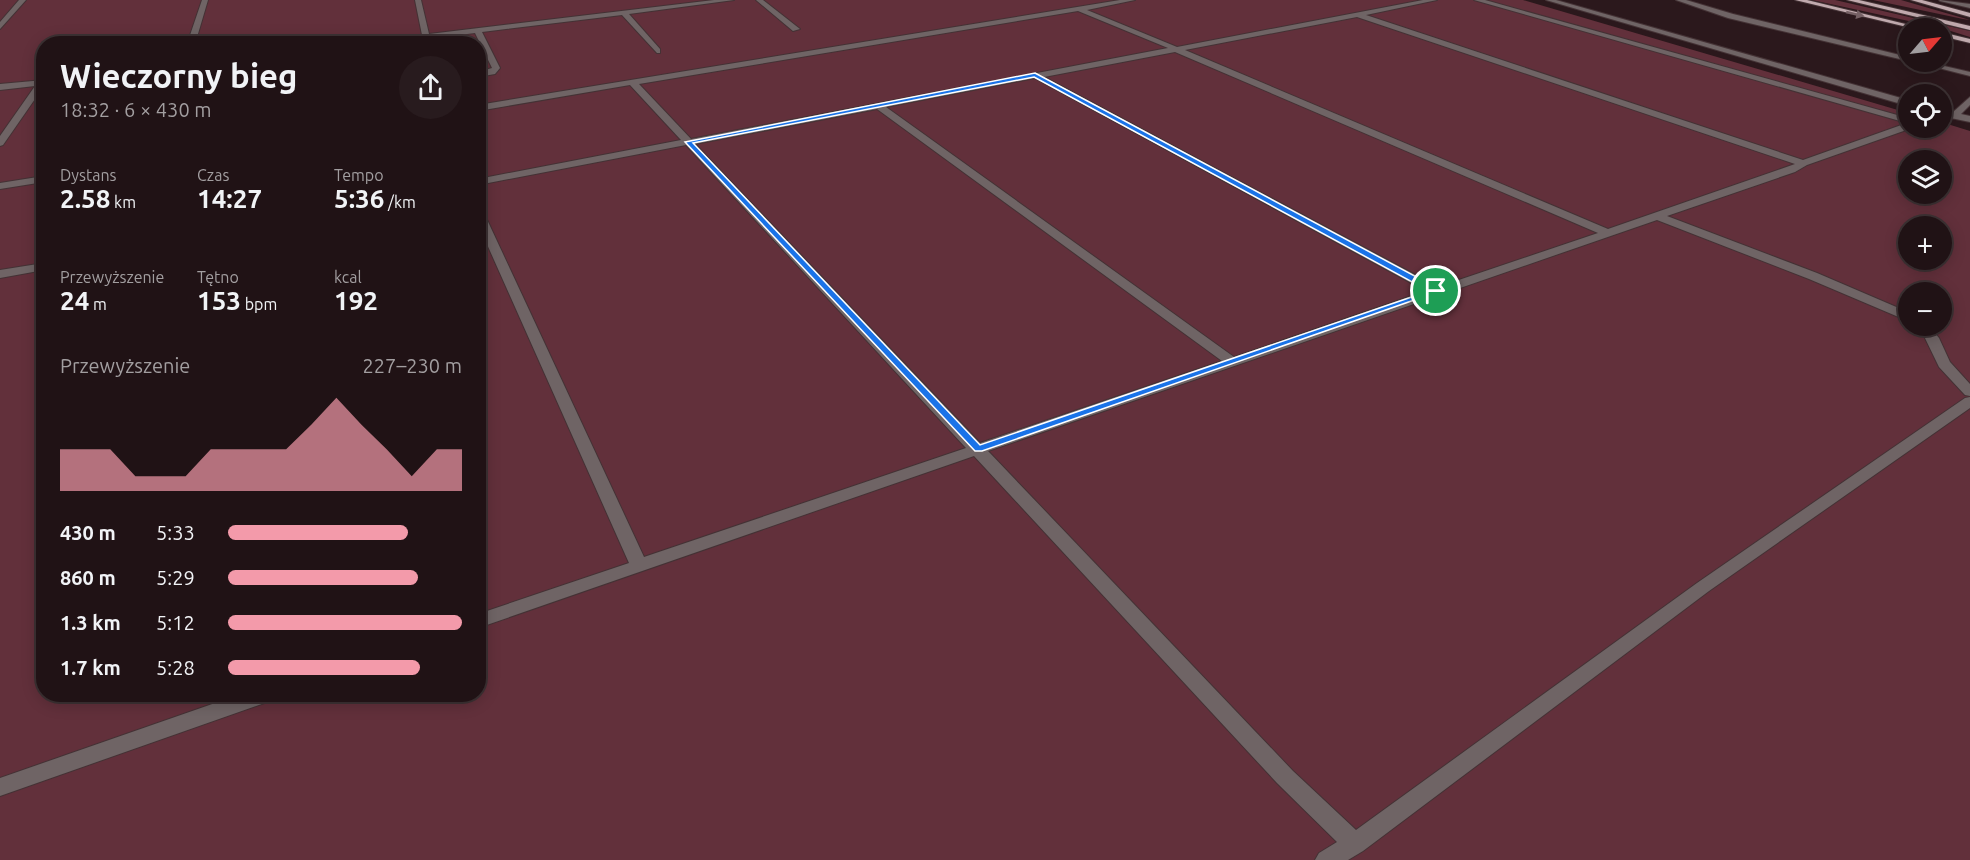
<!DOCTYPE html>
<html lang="pl">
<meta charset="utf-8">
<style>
:root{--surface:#201215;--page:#281b1e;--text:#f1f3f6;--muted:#a29ea0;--line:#3d3234;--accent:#f39aaa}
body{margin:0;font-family:Ubuntu,sans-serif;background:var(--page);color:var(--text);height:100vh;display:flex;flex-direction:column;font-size:22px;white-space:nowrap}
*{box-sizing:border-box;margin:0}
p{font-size:20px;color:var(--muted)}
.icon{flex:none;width:33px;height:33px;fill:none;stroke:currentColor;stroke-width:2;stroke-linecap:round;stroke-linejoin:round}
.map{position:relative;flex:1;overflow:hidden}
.panel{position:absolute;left:36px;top:36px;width:450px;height:666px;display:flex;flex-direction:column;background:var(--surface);border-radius:24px;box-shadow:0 3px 15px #0003,0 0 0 2px var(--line)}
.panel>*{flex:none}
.needle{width:39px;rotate:62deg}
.buttons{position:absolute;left:1898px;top:18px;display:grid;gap:12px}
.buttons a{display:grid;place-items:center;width:54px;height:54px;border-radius:50%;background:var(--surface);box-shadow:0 3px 15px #0003,0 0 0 2px var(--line);font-size:30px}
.pin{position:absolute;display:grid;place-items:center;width:51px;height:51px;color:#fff;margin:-26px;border:3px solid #fff;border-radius:50%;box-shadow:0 2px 6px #0007}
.round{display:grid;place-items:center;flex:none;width:63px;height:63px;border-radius:32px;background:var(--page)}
.overview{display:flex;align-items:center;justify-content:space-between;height:102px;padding:0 24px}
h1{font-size:33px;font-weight:600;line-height:45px}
.metrics{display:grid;grid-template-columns:repeat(3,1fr);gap:9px;height:102px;padding:6px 24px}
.metrics div{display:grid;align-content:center}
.metrics b{font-size:26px;font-weight:600}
.metrics small{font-size:16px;font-weight:400}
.metrics p{font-size:16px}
.chart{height:168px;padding:12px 24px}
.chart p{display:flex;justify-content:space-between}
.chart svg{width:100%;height:108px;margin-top:6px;fill:var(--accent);opacity:.7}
ul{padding:0 24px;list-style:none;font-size:20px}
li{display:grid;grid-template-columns:96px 72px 1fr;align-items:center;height:45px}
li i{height:15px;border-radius:8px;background:var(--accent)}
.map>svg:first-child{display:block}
.green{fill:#62303b;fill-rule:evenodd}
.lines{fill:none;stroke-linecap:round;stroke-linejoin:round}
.minor-casing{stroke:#443235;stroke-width:2}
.major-casing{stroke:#443235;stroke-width:2}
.minor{fill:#6f6465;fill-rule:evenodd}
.major{fill:#c1aaae;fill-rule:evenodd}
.oneway{fill:#766165}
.route{fill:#1a73e8;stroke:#fff;stroke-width:1.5;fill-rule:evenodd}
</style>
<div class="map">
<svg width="1970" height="860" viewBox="0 0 1970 860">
<rect width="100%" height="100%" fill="#2b181c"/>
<path class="green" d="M 0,0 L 1523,0 L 1908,113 L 1908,128 L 1941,128 L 1941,122 L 1970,131 L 1970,860 L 0,860 ZM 44,44 L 478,44 L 478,694 L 44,694 ZM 1908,160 L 1941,160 L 1941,194 L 1908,194 ZM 1908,226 L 1941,226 L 1941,260 L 1908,260 ZM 1908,292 L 1941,292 L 1941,326 L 1908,326 Z
M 1812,0 L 1835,0 L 1970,31 L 1970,37 L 1941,28 Z
M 1873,0 L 1901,0 L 1970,20 L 1963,19 Z"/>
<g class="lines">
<g class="minor-casing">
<path id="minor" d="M 19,0 L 26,0 L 0,29 L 0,22 Z
M 202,0 L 208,0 L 195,44 L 187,44 Z
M 415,0 L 421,0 L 429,34 L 714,0 L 734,0 L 629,14 L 660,49 L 660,53 L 657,53 L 622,15 L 482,32 L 500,68 L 495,74 L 478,77 L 478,72 L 492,68 L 475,33 L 389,44 L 363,44 L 422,35 Z
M 756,0 L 763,0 L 800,29 L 793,31 Z
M 1120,0 L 1135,0 L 1087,10 L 1177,47 L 1423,0 L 1437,0 L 1366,15 L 1803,160 L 1907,123 L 1474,0 L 1485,0 L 1908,118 L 1908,128 L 1912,128 L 1807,165 L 1795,172 L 1667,216 L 1817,273 L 1908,312 L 1908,321 L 1809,279 L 1657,220 L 988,451 L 1293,771 L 1356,830 L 1697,583 L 1965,398 L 1970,397 L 1970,408 L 1709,591 L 1363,851 L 1348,860 L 1315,860 L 1319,853 L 1337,842 L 1277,783 L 974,456 L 478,628 L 478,614 L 629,563 L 478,224 L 478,208 L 483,211 L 644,557 L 966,448 L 686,145 L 478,185 L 478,179 L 681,140 L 630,85 L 478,111 L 478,105 ZM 1078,11 L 1168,48 L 691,139 L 639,84 ZM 1357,17 L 1795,164 L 1608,229 L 1185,50 ZM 1175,52 L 1598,233 L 1438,287 L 1044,77 ZM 1035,78 L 1426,291 L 1234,357 L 886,107 ZM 877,109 L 1222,361 L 980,443 L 695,144 Z
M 1546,0 L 1556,0 L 1908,100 L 1908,106 Z
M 1676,0 L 1686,0 L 1733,14 L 1908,57 L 1908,61 L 1728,18 Z
M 1939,0 L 1970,4 L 1970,8 L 1940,1 Z
M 1915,62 L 1927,62 L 1970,72 L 1970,76 Z
M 44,80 L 44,86 L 3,145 L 0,146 L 0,136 L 35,86 L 0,90 L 0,84 Z
M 1970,97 L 1970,105 L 1961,114 L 1970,116 L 1970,122 L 1941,116 L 1941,110 L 1952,113 Z
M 44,176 L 44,182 L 0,189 L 0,183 Z
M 44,263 L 44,270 L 0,278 L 0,270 Z
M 1915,326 L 1929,326 L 1939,338 L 1950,362 L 1970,384 L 1970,396 L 1965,395 L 1939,367 L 1924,336 Z
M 241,694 L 276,694 L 273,700 L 0,796 L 0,778 Z"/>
</g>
<g class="major-casing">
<path id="major" d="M 1795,0 L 1807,0 L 1922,28 L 1911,28 Z
M 1847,0 L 1859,0 L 1970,26 L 1970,30 Z
M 1911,0 L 1922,0 L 1970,13 L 1970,17 Z
M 1941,32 L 1970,39 L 1970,43 L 1941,36 Z"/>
</g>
<use href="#minor" class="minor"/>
<use href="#major" class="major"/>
</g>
<defs><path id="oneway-solid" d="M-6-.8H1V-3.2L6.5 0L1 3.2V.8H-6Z" transform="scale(1.5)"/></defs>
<use class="oneway" href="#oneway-solid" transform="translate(1855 14) rotate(13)"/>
<path class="route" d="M 1035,73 L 1439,289 L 1440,291 L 982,451 L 975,451 L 685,142 ZM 1034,77 L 1429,291 L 980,445 L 693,143 Z"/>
</svg>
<div class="buttons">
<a><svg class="needle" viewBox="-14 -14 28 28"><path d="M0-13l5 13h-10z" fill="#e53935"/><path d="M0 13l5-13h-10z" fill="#a29ea0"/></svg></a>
<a><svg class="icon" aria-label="locate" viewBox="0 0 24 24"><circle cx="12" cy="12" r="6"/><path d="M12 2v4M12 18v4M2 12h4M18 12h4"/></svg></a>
<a><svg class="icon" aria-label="layers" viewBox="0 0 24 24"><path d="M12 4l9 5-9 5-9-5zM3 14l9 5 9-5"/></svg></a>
<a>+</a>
<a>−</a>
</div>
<div class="pin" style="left:1436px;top:291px;background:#1e9e55"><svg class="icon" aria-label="arrive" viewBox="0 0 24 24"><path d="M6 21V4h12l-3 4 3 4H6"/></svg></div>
<section class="panel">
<div class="overview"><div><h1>Wieczorny bieg</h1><p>18:32 · 6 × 430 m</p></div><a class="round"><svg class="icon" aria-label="share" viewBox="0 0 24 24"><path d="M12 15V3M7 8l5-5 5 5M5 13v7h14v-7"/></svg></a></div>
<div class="metrics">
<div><p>Dystans</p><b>2.58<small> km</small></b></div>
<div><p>Czas</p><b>14:27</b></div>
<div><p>Tempo</p><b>5:36<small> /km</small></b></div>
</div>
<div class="metrics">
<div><p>Przewyższenie</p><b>24<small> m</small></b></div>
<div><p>Tętno</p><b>153<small> bpm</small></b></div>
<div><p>kcal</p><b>192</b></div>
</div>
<div class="chart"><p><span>Przewyższenie</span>227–230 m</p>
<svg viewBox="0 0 160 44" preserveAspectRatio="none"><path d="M0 44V27L10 27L20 27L30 38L40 38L50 38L60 27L70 27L80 27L90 27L100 17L110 6L120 17L130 27L140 38L150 27L160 27V44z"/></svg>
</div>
<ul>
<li><b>430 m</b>5:33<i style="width:77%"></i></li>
<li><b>860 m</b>5:29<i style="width:81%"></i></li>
<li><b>1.3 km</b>5:12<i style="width:100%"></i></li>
<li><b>1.7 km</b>5:28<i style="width:82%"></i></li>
</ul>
</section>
</div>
